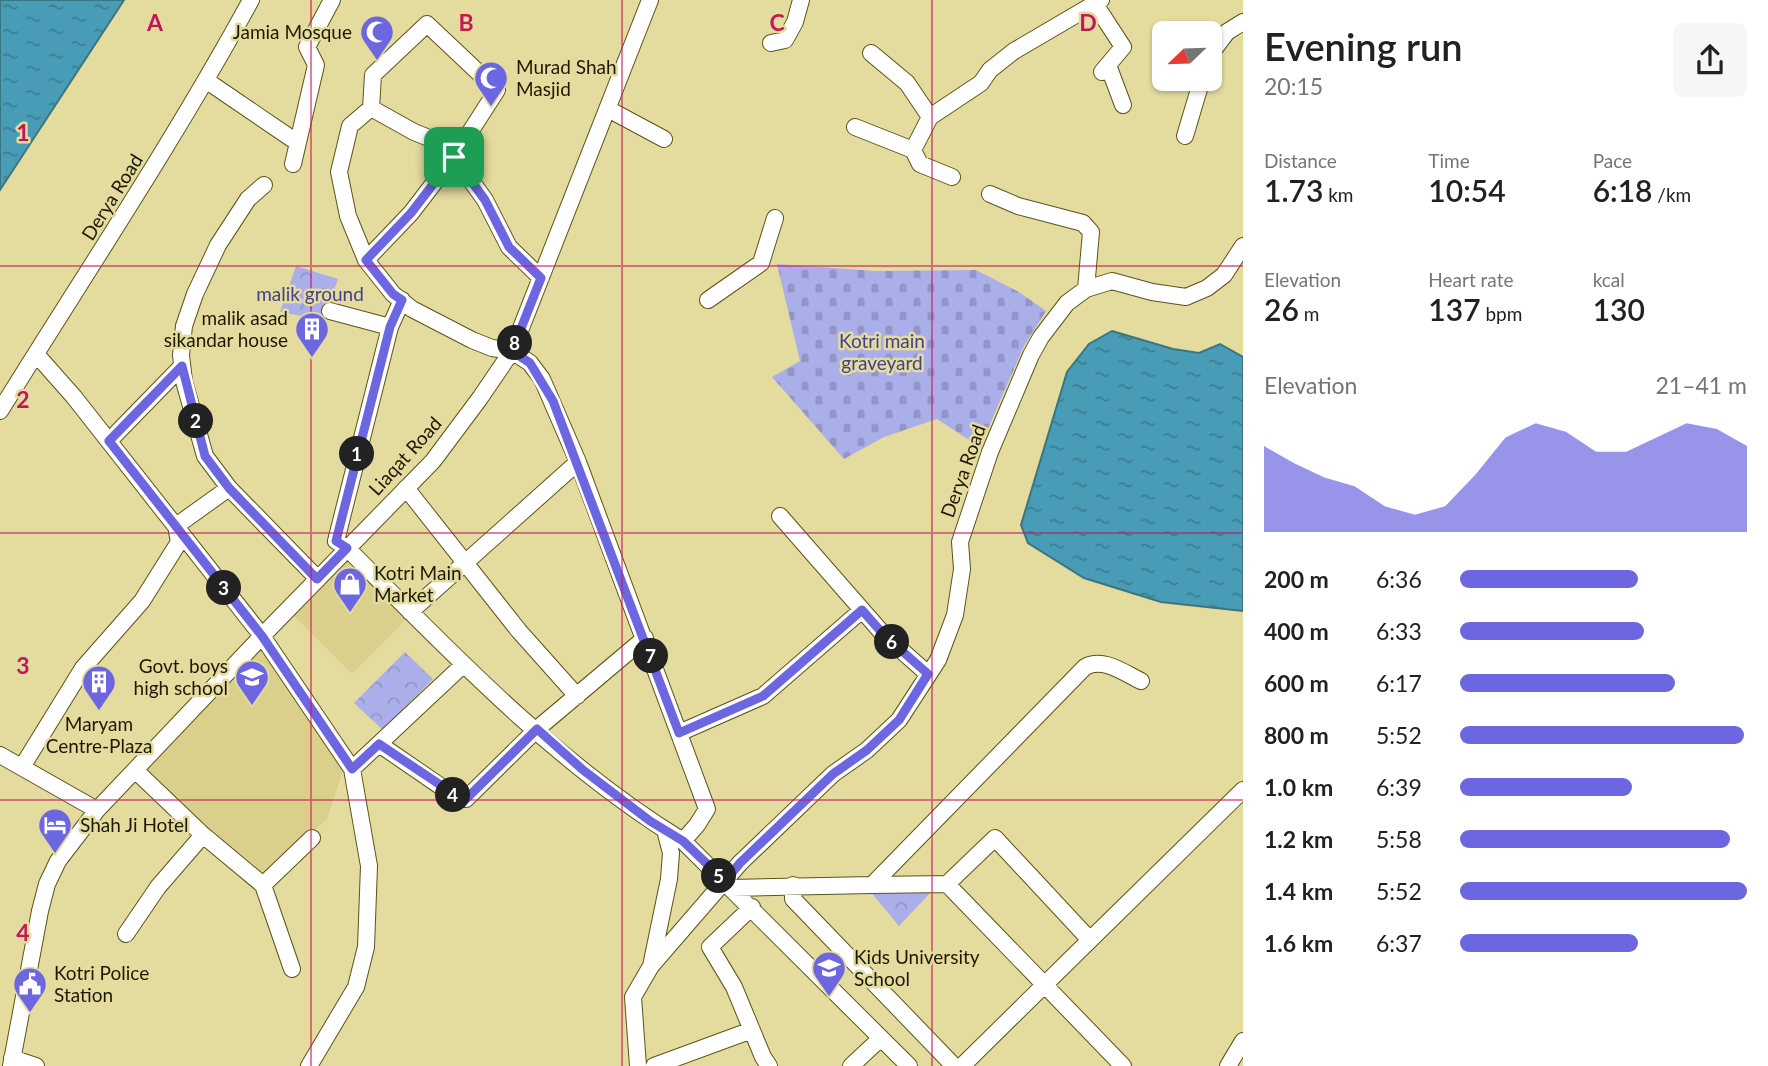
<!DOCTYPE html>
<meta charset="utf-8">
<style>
:root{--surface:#fff;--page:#f6f6f6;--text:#202124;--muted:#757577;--accent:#6c67e1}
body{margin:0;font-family:Lato,sans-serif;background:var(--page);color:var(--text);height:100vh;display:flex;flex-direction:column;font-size:26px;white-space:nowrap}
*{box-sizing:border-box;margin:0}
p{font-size:23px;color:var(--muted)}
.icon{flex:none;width:38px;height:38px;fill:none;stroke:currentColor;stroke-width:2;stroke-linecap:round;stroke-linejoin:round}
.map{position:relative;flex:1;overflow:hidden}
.side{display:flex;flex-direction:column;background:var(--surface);width:525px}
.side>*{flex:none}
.needle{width:46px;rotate:247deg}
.buttons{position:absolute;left:1152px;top:21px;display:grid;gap:14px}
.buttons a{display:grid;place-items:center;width:70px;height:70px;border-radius:10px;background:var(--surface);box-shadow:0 2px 5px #0004;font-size:35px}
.pin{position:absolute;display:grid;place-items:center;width:60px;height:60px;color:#fff;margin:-30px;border-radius:14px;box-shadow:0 4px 10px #0006}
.km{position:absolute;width:35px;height:35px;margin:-18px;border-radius:50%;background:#222;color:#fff;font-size:19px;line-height:35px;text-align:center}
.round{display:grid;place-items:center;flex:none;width:74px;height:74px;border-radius:10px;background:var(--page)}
.overview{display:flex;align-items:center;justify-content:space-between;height:119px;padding:0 21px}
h1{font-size:38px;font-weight:600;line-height:52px}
.metrics{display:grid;grid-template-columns:repeat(3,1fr);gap:10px;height:119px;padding:7px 21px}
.metrics div{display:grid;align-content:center}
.metrics b{font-size:30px;font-weight:600}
.metrics small{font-size:19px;font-weight:400}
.metrics p{font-size:19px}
.chart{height:196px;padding:14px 21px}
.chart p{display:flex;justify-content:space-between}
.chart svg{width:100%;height:126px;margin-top:7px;fill:var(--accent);opacity:.7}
ul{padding:0 21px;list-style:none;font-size:23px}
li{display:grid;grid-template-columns:112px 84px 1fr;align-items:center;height:52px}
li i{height:18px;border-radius:9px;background:var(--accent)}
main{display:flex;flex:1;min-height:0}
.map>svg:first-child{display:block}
.built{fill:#dad08c}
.cemetery{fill:url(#cemetery-stones)}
.park{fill:url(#park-crowns)}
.water{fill:url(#water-ripples);stroke:#3b7580;stroke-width:2}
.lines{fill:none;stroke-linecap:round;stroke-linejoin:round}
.minor-casing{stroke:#5b5318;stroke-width:18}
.minor{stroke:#fff;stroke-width:16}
.route-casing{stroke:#fff;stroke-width:14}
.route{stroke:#6c67e1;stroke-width:9}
.grid{fill:none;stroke:#c2185b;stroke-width:2;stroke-opacity:0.55}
.labels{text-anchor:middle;stroke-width:5;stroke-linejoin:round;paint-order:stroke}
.poi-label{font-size:19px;fill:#1d1a03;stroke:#e4db9f;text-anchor:start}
.street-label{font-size:19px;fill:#1d1a03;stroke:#e4db9f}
.park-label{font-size:19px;fill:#43418b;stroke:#e4db9f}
.grid-label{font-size:23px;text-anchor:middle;font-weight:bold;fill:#c2185b;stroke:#e4db9f;stroke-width:5;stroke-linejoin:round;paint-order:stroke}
</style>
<main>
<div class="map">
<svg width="1243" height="1066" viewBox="0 0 1243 1066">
<defs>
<pattern id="cemetery-stones" width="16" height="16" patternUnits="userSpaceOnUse" patternTransform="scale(1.75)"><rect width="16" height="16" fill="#aaaee9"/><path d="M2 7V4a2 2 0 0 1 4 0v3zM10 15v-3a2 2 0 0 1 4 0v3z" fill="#9295c6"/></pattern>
<pattern id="park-crowns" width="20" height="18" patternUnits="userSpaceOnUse" patternTransform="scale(1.75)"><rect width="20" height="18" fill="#aaaee9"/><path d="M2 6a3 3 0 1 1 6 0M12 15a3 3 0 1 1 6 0" fill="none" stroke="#9295c6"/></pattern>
<pattern id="water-ripples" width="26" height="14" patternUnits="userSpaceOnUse" patternTransform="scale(1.75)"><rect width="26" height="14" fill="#489cb6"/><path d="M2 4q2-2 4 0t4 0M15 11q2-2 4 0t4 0" fill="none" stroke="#3b7e92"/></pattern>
</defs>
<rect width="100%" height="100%" fill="#e4db9f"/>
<path class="built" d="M 347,553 L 410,616 L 352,674 L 290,612 Z
M 259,646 L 344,767 L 327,819 L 263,875 L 141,770 Z"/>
<path class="cemetery" d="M 777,264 L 876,271 L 976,270 L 1019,292 L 1046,311 L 1024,346 L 980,447 L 937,419 L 884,437 L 844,459 L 772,377 L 800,361 Z"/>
<path class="park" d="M 296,266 L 338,279 L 324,320 L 280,312 Z
M 405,652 L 433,679 L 383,730 L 354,703 Z
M 934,889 L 899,926 L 870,891 Z"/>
<path class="water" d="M 0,0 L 124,0 L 0,190 Z
M 1112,331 L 1173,349 L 1199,353 L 1220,344 L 1243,357 L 1243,611 L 1161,602 L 1084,578 L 1028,543 L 1021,525 L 1067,372 L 1089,344 Z"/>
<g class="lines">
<g class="minor-casing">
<path id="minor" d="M 1095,4 L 1123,47 L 1102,72
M 771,43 L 785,40 L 795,22 L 801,0
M 871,53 L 907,83 L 930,117
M 1209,56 L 1227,32 L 1243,22
M 1108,65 L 1123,105
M 207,81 L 298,143
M 371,108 L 414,132 L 439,142 L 454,157 L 485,200 L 509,247 L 541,278
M 608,109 L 664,139
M 855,127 L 913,150 L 920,164 L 952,177
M 1185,136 L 1202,79
M 913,150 L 930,117 L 981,83 L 990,70 L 1014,51 L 1101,0
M 293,164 L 316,65 L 307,47 L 332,0
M 990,194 L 1018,206 L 1083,223 L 1091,232 L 1086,289
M 366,260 L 411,213 L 454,157 L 497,90 L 427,24 L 373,75 L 371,108 L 350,126 L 339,172 L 348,216 L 366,260 L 393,294 L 412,309 L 472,340 L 492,348 L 512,351 L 530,363 L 542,379 L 578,462 L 707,809 L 697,825 L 683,841
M 402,300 L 390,327 L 336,541 L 347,548 C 450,652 558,765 683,841 L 909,1066
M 708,300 L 761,263 L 775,218
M 330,311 L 390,327
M 36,354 L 74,397 L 262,636 L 352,769 L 369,866 L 366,947 L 356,987 L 309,1066
M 0,411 C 85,274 174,141 251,0
M 109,441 L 182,366
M 229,488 L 205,456 L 184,381 L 181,355 L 184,326 L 195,294 L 218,245 L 248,199 L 264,185
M 406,488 L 519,631 L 577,696
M 780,516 L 884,635 L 928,674
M 410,612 L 578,462
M 679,733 L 763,696 L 862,610
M 379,744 L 459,799 L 466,799 L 537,729 L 645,638
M 0,755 L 97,810
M 22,767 L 83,668 L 142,601 L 179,542 L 176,526 L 229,488 L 318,579
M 352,769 L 463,665
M 136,771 L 203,835 L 263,885 L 292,969
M 947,884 L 1123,1066
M 263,885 L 312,838
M 793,885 L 793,899 L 954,1066
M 872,885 L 947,884 L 995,838 L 1090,940 L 962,1066
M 732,888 L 872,885 L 1085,667 C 1104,657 1124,673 1141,681
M 752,907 L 710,947 L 734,987 L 763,1057 L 769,1066
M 126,934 L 158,887 L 203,835
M 1090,940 L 1243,790
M 651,966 L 740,863 L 833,774 L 867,750 L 899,720 L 938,660 L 955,615 L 962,569 L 960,542 L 990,452 L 1031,355 L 1041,337 L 1067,303 L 1086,289 L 1112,281 L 1152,292 L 1186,297 L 1207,288 L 1224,275 L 1243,246
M 12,1058 L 36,1066
M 11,1066 L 40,911 L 47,884 L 58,861 L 97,810 L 262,636 L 433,461 L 480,398 L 512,351 L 650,0
M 638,1066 L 633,997 L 651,966 L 669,879 L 671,853 L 665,830
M 654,1066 L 752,1030
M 851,1066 L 881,1038
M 1228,1066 L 1243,1041"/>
</g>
<use href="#minor" class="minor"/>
</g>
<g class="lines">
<g class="route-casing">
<path id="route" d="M 454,157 L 485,200 L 509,247 L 541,278 L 512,351 L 530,363 L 553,401 L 679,733 L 763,696 L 862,610 L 884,635 L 928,674 L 899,720 L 867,750 L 833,774 L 740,863 L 725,881 L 683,841 L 650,821 L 583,770 L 537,729 L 466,799 L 463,800 L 379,744 L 352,769 L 262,636 L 109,441 L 182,366 L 205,456 L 229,488 L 317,579 L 347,548 L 336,541 L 390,327 L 402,300 L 393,294 L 366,260 L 411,213 Z"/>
</g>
<use href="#route" class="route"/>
</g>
<path class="grid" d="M 311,0 L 311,1066M 622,0 L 622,1066M 932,0 L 932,1066M 0,266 L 1243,266M 0,533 L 1243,533M 0,800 L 1243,800"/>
<defs>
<g id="mosque-pin" transform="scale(1.75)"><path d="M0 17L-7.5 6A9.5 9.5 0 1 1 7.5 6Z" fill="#6c67e1" stroke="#e4db9f"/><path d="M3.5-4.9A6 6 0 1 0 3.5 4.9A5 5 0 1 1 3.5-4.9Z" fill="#fff"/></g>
<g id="building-pin" transform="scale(1.75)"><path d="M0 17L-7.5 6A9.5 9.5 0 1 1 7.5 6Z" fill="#6c67e1" stroke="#e4db9f"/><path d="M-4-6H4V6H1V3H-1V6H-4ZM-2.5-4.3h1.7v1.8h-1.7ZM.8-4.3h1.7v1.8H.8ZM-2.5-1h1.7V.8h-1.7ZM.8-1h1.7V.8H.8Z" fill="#fff"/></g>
<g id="shop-pin" transform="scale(1.75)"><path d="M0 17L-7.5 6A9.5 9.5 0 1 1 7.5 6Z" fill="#6c67e1" stroke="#e4db9f"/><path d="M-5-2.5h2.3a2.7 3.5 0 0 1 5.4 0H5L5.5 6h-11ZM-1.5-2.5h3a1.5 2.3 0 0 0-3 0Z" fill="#fff"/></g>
<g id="school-pin" transform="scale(1.75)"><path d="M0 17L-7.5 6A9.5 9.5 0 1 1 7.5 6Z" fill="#6c67e1" stroke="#e4db9f"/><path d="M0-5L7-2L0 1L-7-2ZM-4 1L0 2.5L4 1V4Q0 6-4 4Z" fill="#fff"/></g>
<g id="hotel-pin" transform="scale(1.75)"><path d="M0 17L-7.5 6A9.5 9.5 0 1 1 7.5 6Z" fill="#6c67e1" stroke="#e4db9f"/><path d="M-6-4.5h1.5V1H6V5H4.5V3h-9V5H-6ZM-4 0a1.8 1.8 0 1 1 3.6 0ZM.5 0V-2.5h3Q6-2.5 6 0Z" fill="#fff"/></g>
<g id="civic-pin" transform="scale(1.75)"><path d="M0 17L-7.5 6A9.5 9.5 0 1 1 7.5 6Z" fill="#6c67e1" stroke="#e4db9f"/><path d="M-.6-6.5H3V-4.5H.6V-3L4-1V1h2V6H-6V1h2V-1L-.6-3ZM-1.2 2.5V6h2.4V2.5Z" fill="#fff"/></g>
</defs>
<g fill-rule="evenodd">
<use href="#mosque-pin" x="377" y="32"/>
<use href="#mosque-pin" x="491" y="78"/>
<use href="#building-pin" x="312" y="329"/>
<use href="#shop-pin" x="350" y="584"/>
<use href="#school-pin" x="252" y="677"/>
<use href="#building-pin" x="99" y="682"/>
<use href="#hotel-pin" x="55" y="825"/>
<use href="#school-pin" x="829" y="968"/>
<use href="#civic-pin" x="30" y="984"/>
</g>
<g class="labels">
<g class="poi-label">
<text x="352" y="39" text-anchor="end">Jamia Mosque</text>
<text x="516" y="74">Murad Shah<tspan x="516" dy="22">Masjid</tspan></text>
<text x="288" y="325" text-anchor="end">malik asad<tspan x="288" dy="22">sikandar house</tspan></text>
<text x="374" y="580">Kotri Main<tspan x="374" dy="22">Market</tspan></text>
<text x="228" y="673" text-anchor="end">Govt. boys<tspan x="228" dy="22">high school</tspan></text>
<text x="99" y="731" text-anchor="middle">Maryam<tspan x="99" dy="22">Centre-Plaza</tspan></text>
<text x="80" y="832">Shah Ji Hotel</text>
<text x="854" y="964">Kids University<tspan x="854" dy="22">School</tspan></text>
<text x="54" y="980">Kotri Police<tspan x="54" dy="22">Station</tspan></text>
</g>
<g class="street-label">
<text transform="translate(112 197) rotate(-58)" y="7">Derya Road</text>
<text transform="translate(405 456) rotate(-48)" y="7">Liaqat Road</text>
<text transform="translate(963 471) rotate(-70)" y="7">Derya Road</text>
</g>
<g class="park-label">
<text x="310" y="301">malik ground</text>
<text x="882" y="348">Kotri main<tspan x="882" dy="22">graveyard</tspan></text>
</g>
</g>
<g class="grid-label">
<text x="155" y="31">A</text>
<text x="466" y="31">B</text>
<text x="777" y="31">C</text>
<text x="1088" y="31">D</text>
<text x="23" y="141">1</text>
<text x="23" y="408">2</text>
<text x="23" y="674">3</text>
<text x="23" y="941">4</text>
</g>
</svg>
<div class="buttons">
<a><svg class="needle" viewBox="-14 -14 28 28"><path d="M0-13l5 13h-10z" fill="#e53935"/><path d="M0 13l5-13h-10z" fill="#757577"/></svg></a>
</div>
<div class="pin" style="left:454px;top:157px;background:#1e9e55"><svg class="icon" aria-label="arrive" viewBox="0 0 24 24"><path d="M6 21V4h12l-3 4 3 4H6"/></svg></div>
<b class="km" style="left:357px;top:454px">1</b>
<b class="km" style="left:196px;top:421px">2</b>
<b class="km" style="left:224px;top:588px">3</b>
<b class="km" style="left:453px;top:795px">4</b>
<b class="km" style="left:719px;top:876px">5</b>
<b class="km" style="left:892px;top:642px">6</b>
<b class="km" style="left:651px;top:656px">7</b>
<b class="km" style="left:515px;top:343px">8</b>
</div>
<section class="side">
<div class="overview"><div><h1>Evening run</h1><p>20:15</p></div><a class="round"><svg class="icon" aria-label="share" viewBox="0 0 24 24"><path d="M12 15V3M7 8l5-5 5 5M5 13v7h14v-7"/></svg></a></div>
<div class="metrics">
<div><p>Distance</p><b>1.73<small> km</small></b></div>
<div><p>Time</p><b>10:54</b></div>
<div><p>Pace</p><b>6:18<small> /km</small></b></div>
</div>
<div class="metrics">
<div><p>Elevation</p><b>26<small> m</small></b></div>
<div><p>Heart rate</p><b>137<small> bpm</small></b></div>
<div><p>kcal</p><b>130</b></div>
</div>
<div class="chart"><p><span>Elevation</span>21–41 m</p>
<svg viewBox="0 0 160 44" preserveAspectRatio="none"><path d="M0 44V14L10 20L20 25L30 28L40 35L50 38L60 35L70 24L80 11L90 6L100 9L110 16L120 16L130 11L140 6L150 8L160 14V44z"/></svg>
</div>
<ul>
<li><b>200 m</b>6:36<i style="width:62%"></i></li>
<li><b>400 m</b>6:33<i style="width:64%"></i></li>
<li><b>600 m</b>6:17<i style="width:75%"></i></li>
<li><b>800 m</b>5:52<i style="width:99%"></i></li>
<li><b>1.0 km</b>6:39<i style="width:60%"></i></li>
<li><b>1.2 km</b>5:58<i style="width:94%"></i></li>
<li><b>1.4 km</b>5:52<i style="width:100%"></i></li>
<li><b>1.6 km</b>6:37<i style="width:62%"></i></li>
</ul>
</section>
</main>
